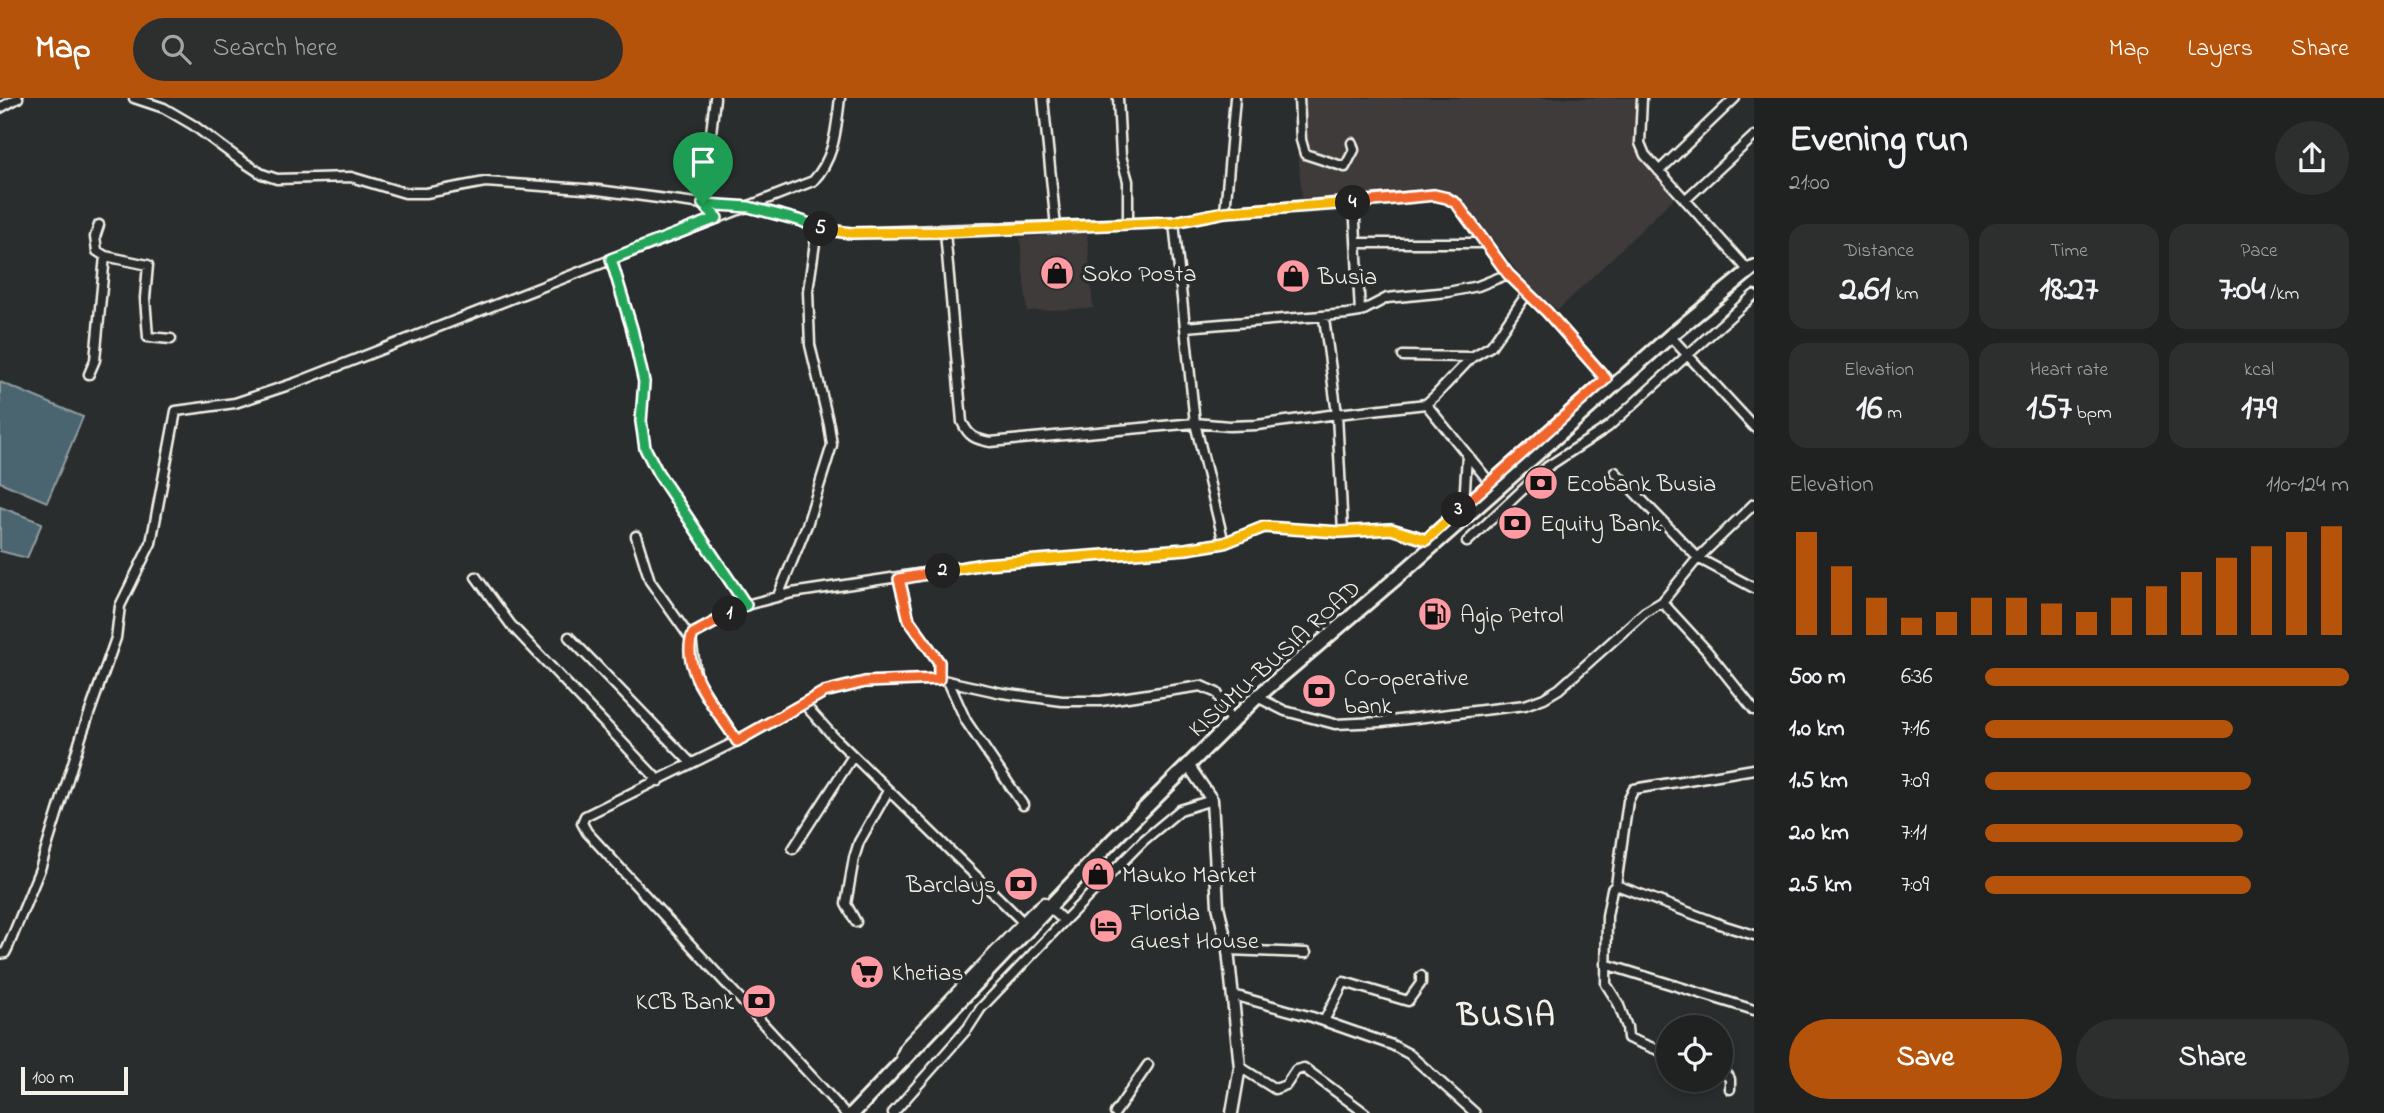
<!DOCTYPE html>
<meta charset="utf-8">
<style>
:root{--surface:#202222;--page:#2d2f2f;--text:#f1f3f6;--muted:#a2a4a5;--line:#3d3f40;--accent:#b45309}
body{margin:0;font-family:"Indie Flower",sans-serif;background:var(--page);color:var(--text);height:100vh;display:flex;flex-direction:column;font-size:26px;white-space:nowrap}
*{box-sizing:border-box;margin:0}
p{font-size:23px;color:var(--muted)}
.icon{flex:none;width:38px;height:38px;fill:none;stroke:currentColor;stroke-width:2;stroke-linecap:round;stroke-linejoin:round}
.map{position:relative;flex:1;overflow:hidden}
.details{display:flex;flex-direction:column;background:var(--surface);width:630px}
.details>*{flex:none}
.fabs{position:absolute;left:1656px;top:917px;display:grid;gap:14px}
.fabs a{display:grid;place-items:center;width:77px;height:77px;border-radius:50%;background:var(--surface);box-shadow:0 4px 10px #0003,0 0 0 2px var(--line);font-size:35px}
.scale{position:absolute;left:21px;bottom:18px;width:107px;box-sizing:border-box;padding-left:7px;border:4px solid #f4f1e8;border-top:0;font-size:19px;line-height:24px;white-space:nowrap;color:#f4f1e8;-webkit-text-stroke:5px #2a2d2e;paint-order:stroke}
.pin{position:absolute;display:grid;place-items:center;width:60px;height:60px;color:#fff;margin:-72px -30px;border-radius:50% 50% 50% 0;rotate:-45deg;box-shadow:0 0 7px #0007}
.pin .icon{rotate:45deg}
.km{position:absolute;width:35px;height:35px;margin:-18px;border-radius:50%;background:#222;color:#fff;font-size:19px;line-height:35px;text-align:center}
.round{display:grid;place-items:center;flex:none;width:74px;height:74px;border-radius:37px;background:var(--page)}
.headline{display:flex;align-items:center;justify-content:space-between;height:119px;padding:0 35px}
h1{font-size:38px;font-weight:800;line-height:52px}
.stats{display:grid;grid-template-columns:repeat(3,1fr);gap:10px;height:119px;padding:7px 35px}
.stats div{display:grid;align-content:center;border-radius:18px;background:var(--page);text-align:center}
.stats b{font-size:35px;font-weight:800}
.stats small{font-size:19px;font-weight:400}
.stats p{font-size:19px}
.chart{height:196px;padding:14px 35px}
.chart p{display:flex;justify-content:space-between}
.chart svg{width:100%;height:126px;margin-top:7px;stroke:var(--accent);stroke-width:6}
.action{display:flex;gap:14px;margin-top:auto;padding:14px 35px}
.action a{flex:1;height:80px;border-radius:42px;background:var(--accent);color:#fff;font-size:28px;font-weight:800;line-height:80px;text-align:center}
.action a+a{background:var(--page);color:var(--text)}
ul{padding:0 35px;list-style:none;font-size:23px}
li{display:grid;grid-template-columns:112px 84px 1fr;align-items:center;height:52px}
li i{height:18px;border-radius:9px;background:var(--accent)}
header{display:flex;align-items:center;gap:42px;box-sizing:border-box;height:98px;padding:0 35px;background:var(--accent);color:#fff}
header strong{font-size:33px}
nav{display:flex;gap:38px;margin-inline-start:auto;font-size:24px}
.search{width:490px;height:63px;background:var(--page);display:flex;align-items:center;gap:18px;box-sizing:border-box;padding:0 24px;border-radius:38px;color:var(--muted);font-size:26px}
main{display:flex;flex:1;min-height:0}
.map>svg:first-child{display:block}
.built{fill:#3f3b3b}
.water{fill:#4c6570;stroke:#8f9da0;stroke-width:2}
.lines{fill:none;stroke-linecap:round;stroke-linejoin:round}
.minor-casing{stroke:#f4f1e8;stroke-width:13}
.tertiary-casing{stroke:#f4f1e8;stroke-width:15}
.trunk-casing{stroke:#f4f1e8;stroke-width:18}
.minor{stroke:#2a2d2e;stroke-width:8}
.tertiary{stroke:#2a2d2e;stroke-width:10}
.trunk{stroke:#2a2d2e;stroke-width:12}
.split-1-casing{stroke:#fff;stroke-width:14}
.split-2-casing{stroke:#fff;stroke-width:14}
.split-3-casing{stroke:#fff;stroke-width:14}
.split-4-casing{stroke:#fff;stroke-width:14}
.split-5-casing{stroke:#fff;stroke-width:14}
.split-6-casing{stroke:#fff;stroke-width:14}
.split-1{stroke:#22a559;stroke-width:9}
.split-2{stroke:#f0652b;stroke-width:9}
.split-3{stroke:#f5b400;stroke-width:9}
.split-4{stroke:#f0652b;stroke-width:9}
.split-5{stroke:#f5b400;stroke-width:9}
.split-6{stroke:#22a559;stroke-width:9}
.labels{text-anchor:middle;stroke-width:7;stroke-linejoin:round;paint-order:stroke}
.poi-label{font-size:24px;fill:#f4f1e8;stroke:#2a2d2e;text-anchor:start}
.street-label{font-size:24px;fill:#f4f1e8;stroke:#2a2d2e}
.district-label{font-size:32px;font-weight:bold;letter-spacing:2px;fill:#f4f1e8;stroke:#2a2d2e}
</style>
<header>
<strong>Map</strong>
<div class="search"><svg class="icon" aria-label="search" viewBox="0 0 24 24"><circle cx="10" cy="10" r="6"/><path d="M15 15l6 6"/></svg>Search here</div>
<nav><a>Map</a><a>Layers</a><a>Share</a></nav>
</header>
<main>
<div class="map">
<svg width="1754" height="1015" viewBox="0 0 1754 1015">
<rect width="100%" height="100%" fill="#2a2d2e"/>
<filter id="ink" filterUnits="userSpaceOnUse"><feTurbulence type="fractalNoise" baseFrequency=".0143" numOctaves="2"/><feDisplacementMap in="SourceGraphic" scale="14" xChannelSelector="R" yChannelSelector="G"/><feConvolveMatrix kernelMatrix="1 2 1 2 8 2 1 2 1" color-interpolation-filters="sRGB"/></filter>
<g filter="url(#ink)">
<path class="built" d="M 1293,0 L 1637,0 L 1636,47 L 1639,59 L 1675,99 L 1558,212 L 1531,191 L 1467,108 L 1449,95 L 1302,100 Z
M 1087,133 L 1093,210 L 1027,213 L 1020,140 Z"/>
<path class="water" d="M 0,284 L 83,319 L 47,404 L 0,384 Z
M 0,409 L 42,425 L 27,460 L 0,453 Z"/>
<g class="lines">
<g class="minor-casing">
<path id="minor" d="M 134,0 L 164,10 L 193,27 L 236,59 L 262,76 L 277,81 L 351,79 L 405,95 L 426,95 L 485,84 L 598,92 L 703,106 L 749,109 L 802,123 L 817,131 L 851,135 L 1174,124 L 1225,114 L 1434,97 L 1447,100 L 1457,106 L 1508,176 L 1547,214 L 1614,289
M 715,0 L 703,106 L 717,120
M 1043,0 L 1056,129
M 1118,0 L 1121,58 L 1128,83 L 1128,126
M 1299,0 L 1301,42 L 1305,56 L 1345,69 L 1354,52 L 1352,45
M 1642,0 L 1640,45 L 1645,57 L 1749,173
M 0,10 L 18,0
M 1659,73 L 1735,0
M 1685,102 L 1754,38
M 1354,105 L 1360,214
M 1225,114 L 1235,0
M 1174,124 L 1195,325 L 1224,445
M 99,127 L 95,139 L 97,153 L 105,158 L 148,167 L 145,200 L 148,239 L 171,241
M 945,134 L 962,324 C 969,339 975,341 990,344 L 1195,325 L 1229,328 L 1257,327 L 1337,316 L 1324,220
M 1356,145 L 1485,145
M 611,161 L 632,231 L 644,284 L 641,323 L 645,350 L 658,375 L 746,507
M 1185,229 L 1347,216 L 1360,214 L 1387,200 L 1448,194 L 1478,188 L 1508,176
M 1670,238 L 1754,329
M 1403,258 L 1472,259
M 89,276 L 95,262 L 105,158
M 1426,306 L 1435,298 L 1472,259 L 1491,248 L 1527,196
M 1615,374 L 1698,460 L 1754,490
M 1464,408 L 1467,357
M 1343,434 L 1337,316 L 1426,306 L 1496,392
M 636,438 L 650,483 L 691,541
M 1425,442 L 1606,280
M 1467,444 L 1547,369 L 1608,329 L 1754,197
M 476,479 L 511,527 L 659,683
M 899,480 L 909,522 L 939,564 L 938,581
M 778,498 L 807,427 L 832,347 L 829,327 L 810,247 L 808,193 L 817,131
M 1662,504 L 1707,553 L 1754,612
M 569,539 L 690,664
M 948,583 L 966,623 L 1023,707
M 1257,599 L 1285,613 L 1335,626 L 1382,624 L 1525,607 L 1544,600 L 1559,591 L 1645,514 L 1662,504 L 1698,460 L 1754,406
M 804,606 L 833,638 L 1023,824
M 737,643 L 697,582 L 691,541 L 693,536 L 746,507 L 792,495 L 984,466 L 1186,451 L 1224,445 L 1264,429 L 1339,434 L 1391,431 L 1414,437 L 1425,442 L 1430,449
M 793,751 L 853,658
M 1616,787 L 1725,828 L 1754,837
M 1064,823 L 1144,742 L 1180,712 L 1212,702
M 856,824 L 846,806 L 854,760 L 859,744 L 888,693
M 1228,852 L 1306,855
M 0,856 L 5,855 L 8,849 L 40,771 L 82,636 L 116,540 L 120,508 L 151,445 L 176,313 L 235,305 L 295,285 L 813,83 C 835,60 836,31 840,0
M 1605,866 L 1754,912
M 1233,897 L 1312,919 L 1392,947 L 1409,956 L 1475,1015
M 1324,923 L 1344,884 L 1408,903 L 1421,885 L 1421,878
M 1668,956 L 1628,940 L 1627,929 L 1618,905 L 1606,886 L 1607,818 L 1612,791 L 1616,787 L 1628,703 L 1634,691 L 1754,671
M 1240,969 L 1275,991 L 1286,987 L 1296,972 L 1304,970 L 1365,1015
M 1720,973 L 1724,974 L 1730,981 L 1730,991
M 845,1015 L 587,734 L 582,725 L 585,718 L 737,643 L 824,594 L 865,584 L 938,581 L 1002,595 L 1062,603 L 1101,603 L 1201,588 L 1217,595 L 1231,624
M 893,1015 L 968,930 L 981,910 L 1064,823 L 1044,804 L 1032,814 L 906,947 L 901,957 L 904,961
M 1115,1015 L 1148,967"/>
</g>
<g class="tertiary-casing">
<path id="tertiary" d="M 1188,667 L 1212,702 L 1218,808 L 1228,852 L 1240,969 L 1232,1015"/>
</g>
<g class="trunk-casing">
<path id="trunk" d="M 853,1015 L 1111,744 L 1257,599 L 1408,470 L 1670,238 L 1754,169"/>
</g>
<use href="#minor" class="minor"/>
<use href="#tertiary" class="tertiary"/>
<use href="#trunk" class="trunk"/>
</g>
</g>
<g class="lines" filter="url(#ink)">
<g class="split-1-casing">
<path id="split-1" d="M 703,106 L 717,120 L 611,161 L 632,231 L 644,284 L 641,323 L 645,350 L 658,375 L 746,507 L 730,516"/>
</g>
<g class="split-2-casing">
<path id="split-2" d="M 730,516 L 693,536 C 678,571 720,615 737,643 L 824,594 L 865,584 L 939,581 L 939,564 L 909,522 L 899,481 L 943,473"/>
</g>
<g class="split-3-casing">
<path id="split-3" d="M 943,473 L 984,466 L 1186,451 L 1224,445 L 1264,429 L 1339,434 L 1391,431 L 1426,442 L 1459,412"/>
</g>
<g class="split-4-casing">
<path id="split-4" d="M 1353,105 L 1434,97 L 1447,100 L 1457,106 L 1508,176 L 1547,214 L 1606,281 L 1459,412"/>
</g>
<g class="split-5-casing">
<path id="split-5" d="M 821,131 L 851,135 L 945,134 L 1174,124 L 1225,114 L 1353,105"/>
</g>
<g class="split-6-casing">
<path id="split-6" d="M 703,106 L 749,109 L 802,123 L 821,131"/>
</g>
<use href="#split-1" class="split-1"/>
<use href="#split-2" class="split-2"/>
<use href="#split-3" class="split-3"/>
<use href="#split-4" class="split-4"/>
<use href="#split-5" class="split-5"/>
<use href="#split-6" class="split-6"/>
</g>
<defs>
<g id="shop-disc" transform="scale(1.75)"><circle r="9.5" fill="#ff9aa2" stroke="#2a2d2e"/><path d="M-5-2.5h2.3a2.7 3.5 0 0 1 5.4 0H5L5.5 6h-11ZM-1.5-2.5h3a1.5 2.3 0 0 0-3 0Z" fill="#111"/></g>
<g id="bank-disc" transform="scale(1.75)"><circle r="9.5" fill="#ff9aa2" stroke="#2a2d2e"/><path d="M-6-4H6V4H-6ZM0-2.3a2.3 2.3 0 1 0 0 4.6a2.3 2.3 0 1 0 0-4.6Z" fill="#111"/></g>
<g id="fuel-disc" transform="scale(1.75)"><circle r="9.5" fill="#ff9aa2" stroke="#2a2d2e"/><path d="M-5.5-6h7V0h2V4h1.3V-2.5L3-4.5l.8-.8L6-3V5H2.5V1h-1V6h-7ZM-4.2-4.7v3.2H.2V-4.7Z" fill="#111"/></g>
<g id="hotel-disc" transform="scale(1.75)"><circle r="9.5" fill="#ff9aa2" stroke="#2a2d2e"/><path d="M-6-4.5h1.5V1H6V5H4.5V3h-9V5H-6ZM-4 0a1.8 1.8 0 1 1 3.6 0ZM.5 0V-2.5h3Q6-2.5 6 0Z" fill="#111"/></g>
<g id="supermarket-disc" transform="scale(1.75)"><circle r="9.5" fill="#ff9aa2" stroke="#2a2d2e"/><path d="M-6-5.5h2.5l.6 2H6L4.5 2H-2.5L-4.4-4H-6ZM-1.5 3.2a1.3 1.3 0 1 0 .1 0ZM3 3.2a1.3 1.3 0 1 0 .1 0Z" fill="#111"/></g>
</defs>
<g fill-rule="evenodd">
<use href="#shop-disc" x="1057" y="175"/>
<use href="#shop-disc" x="1293" y="178"/>
<use href="#bank-disc" x="1541" y="385"/>
<use href="#bank-disc" x="1515" y="425"/>
<use href="#fuel-disc" x="1435" y="516"/>
<use href="#bank-disc" x="1319" y="593"/>
<use href="#shop-disc" x="1098" y="776"/>
<use href="#bank-disc" x="1021" y="786"/>
<use href="#hotel-disc" x="1106" y="828"/>
<use href="#supermarket-disc" x="867" y="874"/>
<use href="#bank-disc" x="759" y="903"/>
</g>
<g class="labels">
<g class="poi-label">
<text x="1082" y="183">Soko Posta</text>
<text x="1318" y="186">Busia</text>
<text x="1566" y="393">Ecobank Busia</text>
<text x="1540" y="433">Equity Bank</text>
<text x="1460" y="524">Agip Petrol</text>
<text x="1344" y="587">Co-operative<tspan x="1344" dy="28">bank</tspan></text>
<text x="1122" y="784">Mauko Market</text>
<text x="996" y="794" text-anchor="end">Barclays</text>
<text x="1130" y="822">Florida<tspan x="1130" dy="28">Guest House</tspan></text>
<text x="892" y="882">Khetias</text>
<text x="734" y="911" text-anchor="end">KCB Bank</text>
</g>
<g class="street-label">
<text transform="translate(1274 560) rotate(-42)" y="8">KISUMU-BUSIA ROAD</text>
</g>
<g class="district-label">
<text x="1507" y="927">BUSIA</text>
</g>
</g>
</svg>
<div class="fabs">
<a><svg class="icon" aria-label="locate" viewBox="0 0 24 24"><circle cx="12" cy="12" r="6"/><path d="M12 2v4M12 18v4M2 12h4M18 12h4"/></svg></a>
</div>
<div class="scale">100 m</div>
<div class="pin" style="left:703px;top:106px;background:#1e9e55"><svg class="icon" aria-label="arrive" viewBox="0 0 24 24"><path d="M6 21V4h12l-3 4 3 4H6"/></svg></div>
<b class="km" style="left:730px;top:516px">1</b>
<b class="km" style="left:943px;top:473px">2</b>
<b class="km" style="left:1459px;top:412px">3</b>
<b class="km" style="left:1353px;top:105px">4</b>
<b class="km" style="left:821px;top:131px">5</b>
</div>
<section class="details">
<div class="headline"><div><h1>Evening run</h1><p>21:00</p></div><a class="round"><svg class="icon" aria-label="share" viewBox="0 0 24 24"><path d="M12 15V3M7 8l5-5 5 5M5 13v7h14v-7"/></svg></a></div>
<div class="stats">
<div><p>Distance</p><b>2.61<small> km</small></b></div>
<div><p>Time</p><b>18:27</b></div>
<div><p>Pace</p><b>7:04<small> /km</small></b></div>
</div>
<div class="stats">
<div><p>Elevation</p><b>16<small> m</small></b></div>
<div><p>Heart rate</p><b>157<small> bpm</small></b></div>
<div><p>kcal</p><b>179</b></div>
</div>
<div class="chart"><p><span>Elevation</span>110–124 m</p>
<svg viewBox="0 0 160 44" preserveAspectRatio="none"><path d="M5 44V8M15 44V20M25 44V31M35 44V38M45 44V36M55 44V31M65 44V31M75 44V33M85 44V36M95 44V31M105 44V27M115 44V22M125 44V17M135 44V13M145 44V8M155 44V6"/></svg>
</div>
<ul>
<li><b>500 m</b>6:36<i style="width:100%"></i></li>
<li><b>1.0 km</b>7:16<i style="width:68%"></i></li>
<li><b>1.5 km</b>7:09<i style="width:73%"></i></li>
<li><b>2.0 km</b>7:11<i style="width:71%"></i></li>
<li><b>2.5 km</b>7:09<i style="width:73%"></i></li>
</ul>
<div class="action"><a>Save</a><a>Share</a></div>
</section>
</main>
